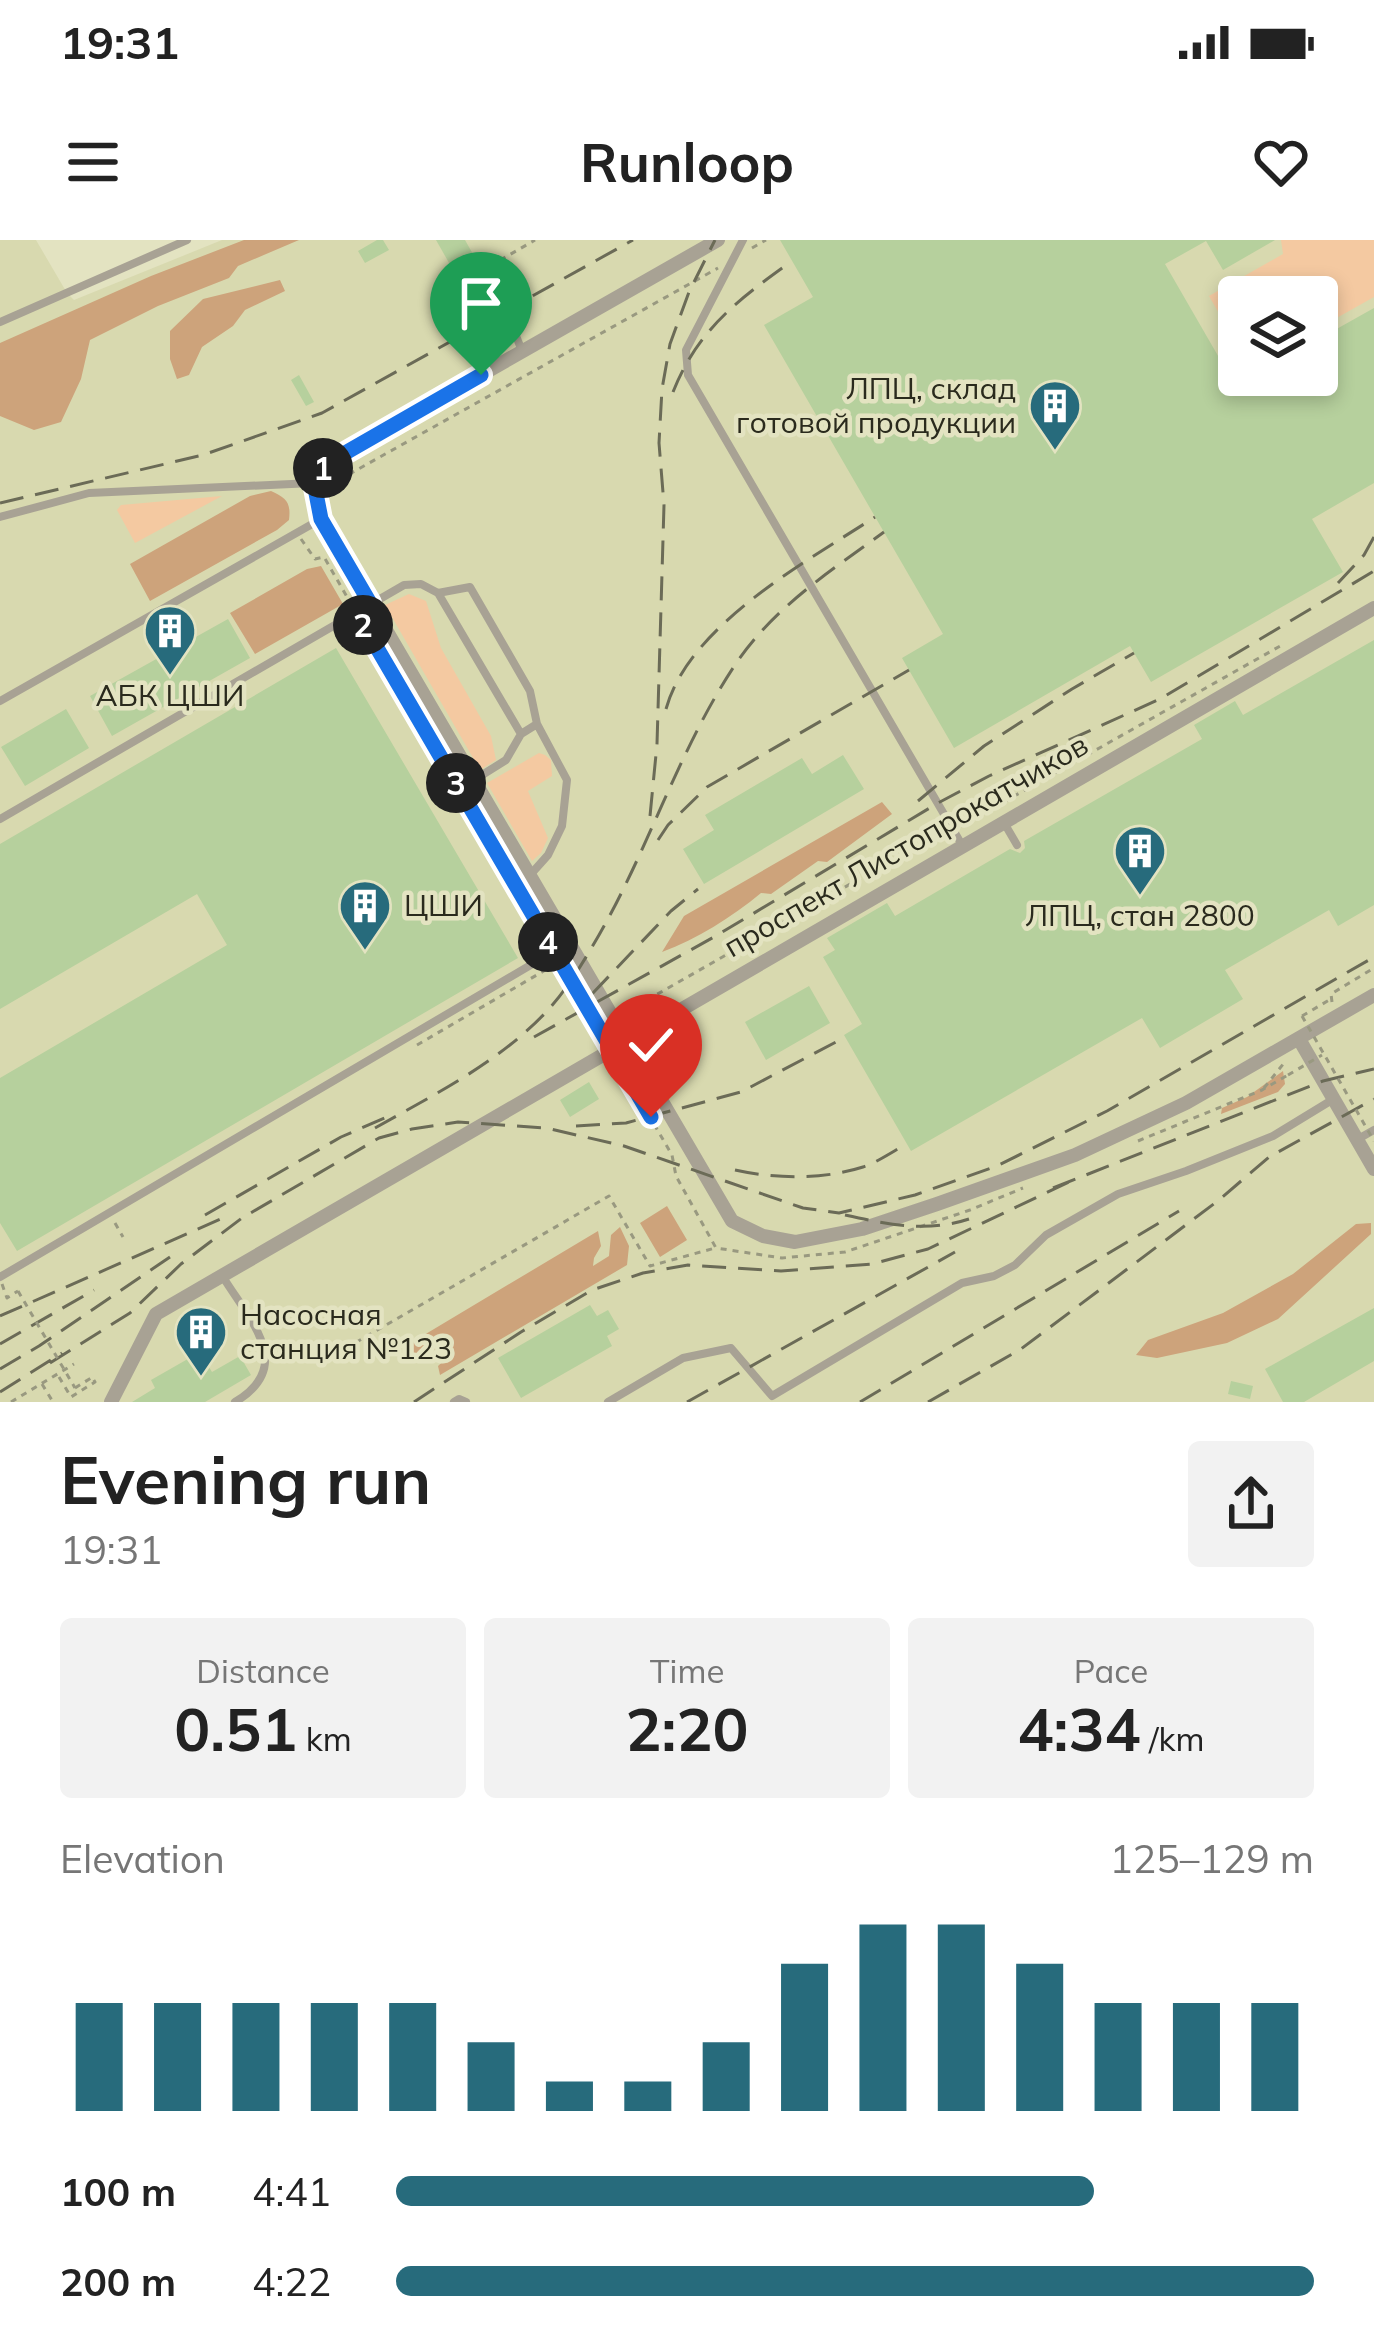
<!DOCTYPE html>
<meta charset="utf-8">
<style>
:root{--surface:#fff;--page:#f2f2f2;--text:#222;--muted:#767676;--accent:#276b7c}
body{margin:0;font-family:Mulish,sans-serif;background:var(--page);color:var(--text);height:100vh;display:flex;flex-direction:column;font-size:45px;white-space:nowrap}
*{box-sizing:border-box;margin:0}
p{font-size:39px;color:var(--muted)}
.icon{flex:none;width:66px;height:66px;fill:none;stroke:currentColor;stroke-width:2;stroke-linecap:round;stroke-linejoin:round}
.map{position:relative;height:1162px;overflow:hidden}
.side{display:flex;flex-direction:column;background:var(--surface);flex:1}
.side>*{flex:none}
.tools{position:absolute;left:1218px;top:36px;display:grid;gap:24px}
.tools a{display:grid;place-items:center;width:120px;height:120px;border-radius:12px;background:var(--surface);box-shadow:0 6px 18px #0003;font-size:60px}
.pin{position:absolute;display:grid;place-items:center;width:102px;height:102px;color:#fff;margin:-123px -51px;border-radius:50% 50% 50% 0;rotate:-45deg;box-shadow:0 0 12px #0007}
.pin .icon{rotate:45deg}
.km{position:absolute;width:60px;height:60px;margin:-30px;border-radius:50%;background:#222;color:#fff;font-size:33px;line-height:60px;text-align:center}
.round{display:grid;place-items:center;flex:none;width:126px;height:126px;border-radius:12px;background:var(--page)}
.head{display:flex;align-items:center;justify-content:space-between;height:204px;padding:0 60px}
h1{font-size:66px;font-weight:700;line-height:90px}
.metrics{display:grid;grid-template-columns:repeat(3,1fr);gap:18px;height:204px;padding:12px 60px}
.metrics div{display:grid;align-content:center;border-radius:12px;background:var(--page);text-align:center}
.metrics b{font-size:60px;font-weight:700}
.metrics small{font-size:33px;font-weight:400}
.metrics p{font-size:33px}
.chart{height:336px;padding:24px 60px}
.chart p{display:flex;justify-content:space-between}
.chart svg{width:100%;height:216px;margin-top:12px;stroke:var(--accent);stroke-width:6}
ul{padding:0 60px;list-style:none;font-size:39px}
li{display:grid;grid-template-columns:192px 144px 1fr;align-items:center;height:90px}
li i{height:30px;border-radius:15px;background:var(--accent)}
.status{display:flex;justify-content:space-between;align-items:center;height:84px;padding:0 60px;background:var(--surface);direction:ltr}
.status svg{height:33px;fill:currentColor}
header{display:flex;justify-content:space-between;align-items:center;height:156px;padding:0 60px;background:var(--surface);font-size:54px;font-weight:700}
.map>svg:first-child{display:block}
.built{fill:#d8d9af;fill-rule:evenodd}
.green{fill:#f4c9a1}
.forest{fill:#cda37b}
.building{fill:#b6d09d}
.lines{fill:none;stroke-linecap:round;stroke-linejoin:round}
.path{stroke:#999980;stroke-width:3;stroke-dasharray:6 6;stroke-linecap:butt}
.service{stroke:#a8a294;stroke-width:8}
.minor{stroke:#a8a294;stroke-width:14}
.rail{stroke:#6b6b57;stroke-width:3;stroke-dasharray:24 12;stroke-linecap:butt}
.path-bridge{stroke:#999980;stroke-width:3;stroke-dasharray:6 6;stroke-linecap:butt}
.route-casing{stroke:#fff;stroke-width:24}
.route{stroke:#1a73e8;stroke-width:15}
.labels{text-anchor:middle;stroke-width:9;stroke-linejoin:round;paint-order:stroke}
.poi-label{font-size:30px;fill:#2a2a1d;stroke:#e3e3c1}
.street-label{font-size:30px;fill:#2a2a1d;stroke:#e3e3c1}
</style>
<div class="status"><b>19:31</b><svg viewBox="0 0 49 12"><path d="M0 12V9h3v3zM5 12V6h3v6zM10 12V3h3v9zM15 12V0h3v12zM26 1h20v11H26zM47 4h2v5h-2z"/></svg></div>
<header><svg class="icon" aria-label="menu" viewBox="0 0 24 24"><path d="M4 6h16M4 12h16M4 18h16"/></svg>Runloop<svg class="icon" aria-label="heart" viewBox="0 0 24 24"><path d="M12 20l-8-8c-3-5 5-10 8-4 3-6 11-1 8 4z"/></svg></header>
<div class="map">
<svg width="1374" height="1162" viewBox="0 0 1374 1162">
<rect width="100%" height="100%" fill="#e3e3c1"/>
<path class="built" d="M 0,0 L 36,0 L 67,53 L 74,60 L 222,0 L 1374,0 L 1374,1162 L 0,1162 ZM 1239,57 L 1317,57 L 1317,135 L 1239,135 Z"/>
<path class="green" d="M 1281,0 L 1374,0 L 1374,57 L 1317,89 L 1317,57 L 1239,57 L 1239,108 L 1209,56 L 1283,14 Z
M 222,256 L 135,303 L 117,270 L 121,265 Z
M 409,354 L 426,361 L 441,408 L 491,496 L 496,520 L 480,530 L 385,365 Z
M 539,513 L 545,515 L 551,520 L 552,536 L 528,551 L 548,598 L 541,613 L 532,621 L 487,543 Z"/>
<path class="forest" d="M 244,0 L 299,0 L 238,26 L 229,38 L 158,66 L 90,100 L 81,139 L 61,182 L 34,190 L 0,176 L 0,103 L 151,36 Z
M 280,40 L 285,51 L 245,70 L 233,86 L 202,107 L 189,135 L 177,139 L 170,119 L 170,91 L 203,59 Z
M 271,251 C 287,258 291,263 289,280 L 277,290 L 150,361 L 130,324 L 250,256 Z
M 321,326 L 343,364 L 255,414 L 230,373 L 307,329 Z
M 882,562 L 892,574 L 827,622 L 818,621 L 771,654 L 761,653 C 732,677 697,699 662,712 L 684,676 Z
M 1283,831 L 1285,844 L 1278,852 L 1221,874 L 1222,868 L 1247,857 Z
M 667,966 L 687,1000 L 660,1017 L 640,983 Z
M 1371,983 L 1371,994 L 1278,1079 L 1227,1103 L 1157,1118 L 1136,1115 L 1148,1100 L 1223,1073 L 1293,1034 L 1356,984 Z
M 620,987 L 629,1006 L 627,1025 L 440,1135 L 438,1126 L 451,1114 L 433,1109 L 418,1117 L 409,1113 L 414,1101 L 598,991 L 601,1006 L 594,1018 L 593,1026 L 609,1016 L 611,995 Z"/>
<path class="building" d="M 377,0 L 383,0 L 389,10 L 365,23 L 358,11 Z
M 436,0 L 465,0 L 491,46 L 469,58 Z
M 780,0 L 1275,0 L 1223,30 L 1206,1 L 1165,24 L 1236,147 L 1257,135 L 1317,135 L 1317,100 L 1374,68 L 1374,243 L 1312,279 L 1343,332 L 1151,442 L 1130,406 L 954,508 L 902,418 L 943,394 L 764,85 L 813,57 Z
M 299,135 L 314,162 L 306,166 L 291,140 Z
M 228,379 L 250,418 L 112,496 L 90,456 Z
M 1374,400 L 1374,665 L 1338,686 L 1329,670 L 1225,730 L 1243,759 L 1160,808 L 1142,778 L 911,911 L 844,795 L 862,784 L 823,717 L 835,710 L 827,698 L 887,663 L 895,676 L 1010,609 L 1020,613 L 1025,608 L 1024,601 L 1202,499 L 1194,485 L 1235,461 L 1243,475 Z
M 336,408 L 518,718 L 17,1011 L 0,983 L 0,838 L 227,705 L 197,654 L 0,769 L 0,604 Z
M 66,469 L 89,508 L 25,546 L 1,507 Z
M 843,515 L 864,549 L 704,644 L 683,609 L 714,590 L 705,575 L 802,518 L 812,534 Z
M 809,746 L 830,783 L 766,820 L 745,782 Z
M 589,842 L 599,859 L 570,877 L 560,860 Z
M 590,1065 L 597,1076 L 608,1070 L 619,1089 L 607,1096 L 612,1106 L 521,1158 L 498,1118 Z
M 1374,1068 L 1374,1121 L 1304,1162 L 1283,1162 L 1265,1129 Z
M 200,1112 L 212,1132 L 240,1116 L 251,1135 L 205,1162 L 132,1162 L 155,1148 L 151,1140 Z
M 1231,1141 L 1253,1146 L 1250,1159 L 1228,1154 Z"/>
<g class="lines">
<path class="path" d="M 752,8 L 766,0
M 494,45 L 485,29 L 535,0
M 328,246 L 718,28
M 301,299 L 315,319 L 324,317 L 350,362
M 361,381 L 550,704
M 961,586 L 1282,405
M 558,718 L 605,798
M 1332,762 L 1331,754 L 1374,728
M 626,772 L 924,602 L 942,595
M 1302,776 L 1331,759
M 417,805 L 559,722
M 618,822 L 672,915 L 676,936 L 716,1008 L 782,1018 L 845,1012 L 970,970 L 1023,948
M 1264,848 L 1284,823
M 1138,901 L 1262,850 L 1288,835
M 115,983 L 123,997
M 2,1044 L 7,1058 L 18,1051
M 272,1107 L 355,1103 L 609,956 L 650,1026 L 715,1008
M 59,1137 L 71,1157 L 95,1142 L 92,1137
M 42,1144 L 53,1162
M 75,1148 L 91,1138
M 11,1162 L 74,1124"/>
<path class="service" d="M 743,0 L 686,110 L 688,135 L 962,605
M 499,53 L 522,111
M 0,82 L 187,0
M 0,277 L 89,253 L 313,243
M 438,353 L 470,347 L 530,451 L 537,484
M 0,461 L 321,279
M 474,540 L 506,520 L 521,494 L 537,484 L 567,540 L 562,586 L 548,615 L 531,634
M 0,579 L 404,345 L 421,344 L 438,353 L 521,494
M 1003,581 L 1017,605
M 1358,899 L 1374,890
M 0,1037 L 568,703
M 223,1037 C 250,1081 296,1126 235,1162
M 454,1162 L 459,1159 L 466,1162
M 608,1162 L 683,1118 L 731,1108 L 772,1156 L 962,1043 L 994,1036 L 1015,1025 L 1046,995 L 1118,954 L 1186,931 L 1273,896 L 1332,860"/>
<path class="minor" d="M 718,0 L 326,223 L 314,243 L 321,279 L 732,981 L 763,996 L 795,1002 L 862,989 L 937,964 L 1075,915 L 1186,863 L 1374,755
M 1299,799 L 1374,929
M 111,1162 L 156,1074 L 1374,368"/>
<path class="rail" d="M 673,152 C 698,89 739,59 792,21
M 0,263 L 203,215 L 322,173 L 633,0
M 1338,343 L 1364,315 L 1374,297
M 666,469 C 689,385 806,322 875,277
M 918,561 L 984,506 L 1072,449 L 1134,413
M 650,576 L 657,504 L 664,265 L 659,203 L 662,149 L 670,104 L 689,52 L 715,0
M 658,600 L 668,585 L 707,547 L 909,430
M 592,754 L 671,671 L 698,649
M 534,797 L 714,697 L 938,563 L 989,536 L 1160,459 L 1374,331
M 576,886 L 626,883 L 741,852 L 836,802
M 375,888 C 435,854 500,822 548,770 C 568,748 584,721 599,695 C 649,608 679,509 735,425 C 773,368 829,332 884,292
M 735,930 C 776,939 822,940 863,927 C 878,922 893,911 907,904
M 1053,948 L 1323,841 L 1374,829
M 205,975 L 341,897 L 389,876
M 845,975 C 886,984 927,993 969,979
M 0,1076 L 225,977
M 0,1104 L 94,1050
M 50,1123 L 130,1073 L 181,1024 L 242,978 L 379,898 L 412,889 L 458,882 L 546,888 L 624,906 L 803,968 L 839,973 L 915,955 L 997,926 L 1107,871 L 1374,717
M 0,1129 L 39,1106 L 170,1017
M 0,1152 L 62,1113
M 414,1162 L 521,1092 L 592,1050 L 643,1033 L 688,1025 L 781,1031 L 872,1024 L 928,1009 L 1069,942
M 687,1162 L 955,1012
M 860,1162 L 1179,971
M 928,1162 L 1021,1109 L 1219,960 L 1269,917 L 1374,859"/>
<path class="path-bridge" d="M 1302,776 L 1374,901
M 1288,835 L 1322,815
M 18,1051 L 75,1148"/>
</g>
<g class="lines">
<g class="route-casing">
<path id="route" d="M 481,135 L 326,224 L 314,243 L 321,279 L 370,363 L 356,372 L 651,877"/>
</g>
<use href="#route" class="route"/>
</g>
<defs>
<g id="building-pin" transform="scale(2.7)"><path d="M0 17L-7.5 6A9.5 9.5 0 1 1 7.5 6Z" fill="#276b7c" stroke="#e3e3c1"/><path d="M-4-6H4V6H1V3H-1V6H-4ZM-2.5-4.3h1.7v1.8h-1.7ZM.8-4.3h1.7v1.8H.8ZM-2.5-1h1.7V.8h-1.7ZM.8-1h1.7V.8H.8Z" fill="#fff"/></g>
</defs>
<g fill-rule="evenodd">
<use href="#building-pin" x="1055" y="166"/>
<use href="#building-pin" x="170" y="391"/>
<use href="#building-pin" x="1140" y="611"/>
<use href="#building-pin" x="365" y="666"/>
<use href="#building-pin" x="201" y="1092"/>
</g>
<g class="labels">
<g class="poi-label">
<text x="1016" y="159" text-anchor="end">ЛПЦ, склад<tspan x="1016" dy="34">готовой продукции</tspan></text>
<text x="170" y="466">АБК ЦШИ</text>
<text x="404" y="676" text-anchor="start">ЦШИ</text>
<text x="1140" y="686">ЛПЦ, стан 2800</text>
<text x="240" y="1085" text-anchor="start">Насосная<tspan x="240" dy="34">станция №123</tspan></text>
</g>
<g class="street-label">
<text transform="translate(906 606) rotate(-30)" y="10">проспект Листопрокатчиков</text>
</g>
</g>
</svg>
<div class="tools">
<a><svg class="icon" aria-label="layers" viewBox="0 0 24 24"><path d="M12 4l9 5-9 5-9-5zM3 14l9 5 9-5"/></svg></a>
</div>
<div class="pin" style="left:481px;top:135px;background:#1e9e55"><svg class="icon" aria-label="arrive" viewBox="0 0 24 24"><path d="M6 21V4h12l-3 4 3 4H6"/></svg></div>
<div class="pin" style="left:651px;top:877px;background:#d93025"><svg class="icon" aria-label="check" viewBox="0 0 24 24"><path d="M5 12l5 5 9-10"/></svg></div>
<b class="km" style="left:323px;top:228px">1</b>
<b class="km" style="left:363px;top:385px">2</b>
<b class="km" style="left:456px;top:543px">3</b>
<b class="km" style="left:548px;top:702px">4</b>
</div>
<section class="side">
<div class="head"><div><h1>Evening run</h1><p>19:31</p></div><a class="round"><svg class="icon" aria-label="share" viewBox="0 0 24 24"><path d="M12 15V3M7 8l5-5 5 5M5 13v7h14v-7"/></svg></a></div>
<div class="metrics">
<div><p>Distance</p><b>0.51<small> km</small></b></div>
<div><p>Time</p><b>2:20</b></div>
<div><p>Pace</p><b>4:34<small> /km</small></b></div>
</div>
<div class="chart"><p><span>Elevation</span>125–129 m</p>
<svg viewBox="0 0 160 44" preserveAspectRatio="none"><path d="M5 44V22M15 44V22M25 44V22M35 44V22M45 44V22M55 44V30M65 44V38M75 44V38M85 44V30M95 44V14M105 44V6M115 44V6M125 44V14M135 44V22M145 44V22M155 44V22"/></svg>
</div>
<ul>
<li><b>100 m</b>4:41<i style="width:76%"></i></li>
<li><b>200 m</b>4:22<i style="width:100%"></i></li>
</ul>
</section>
